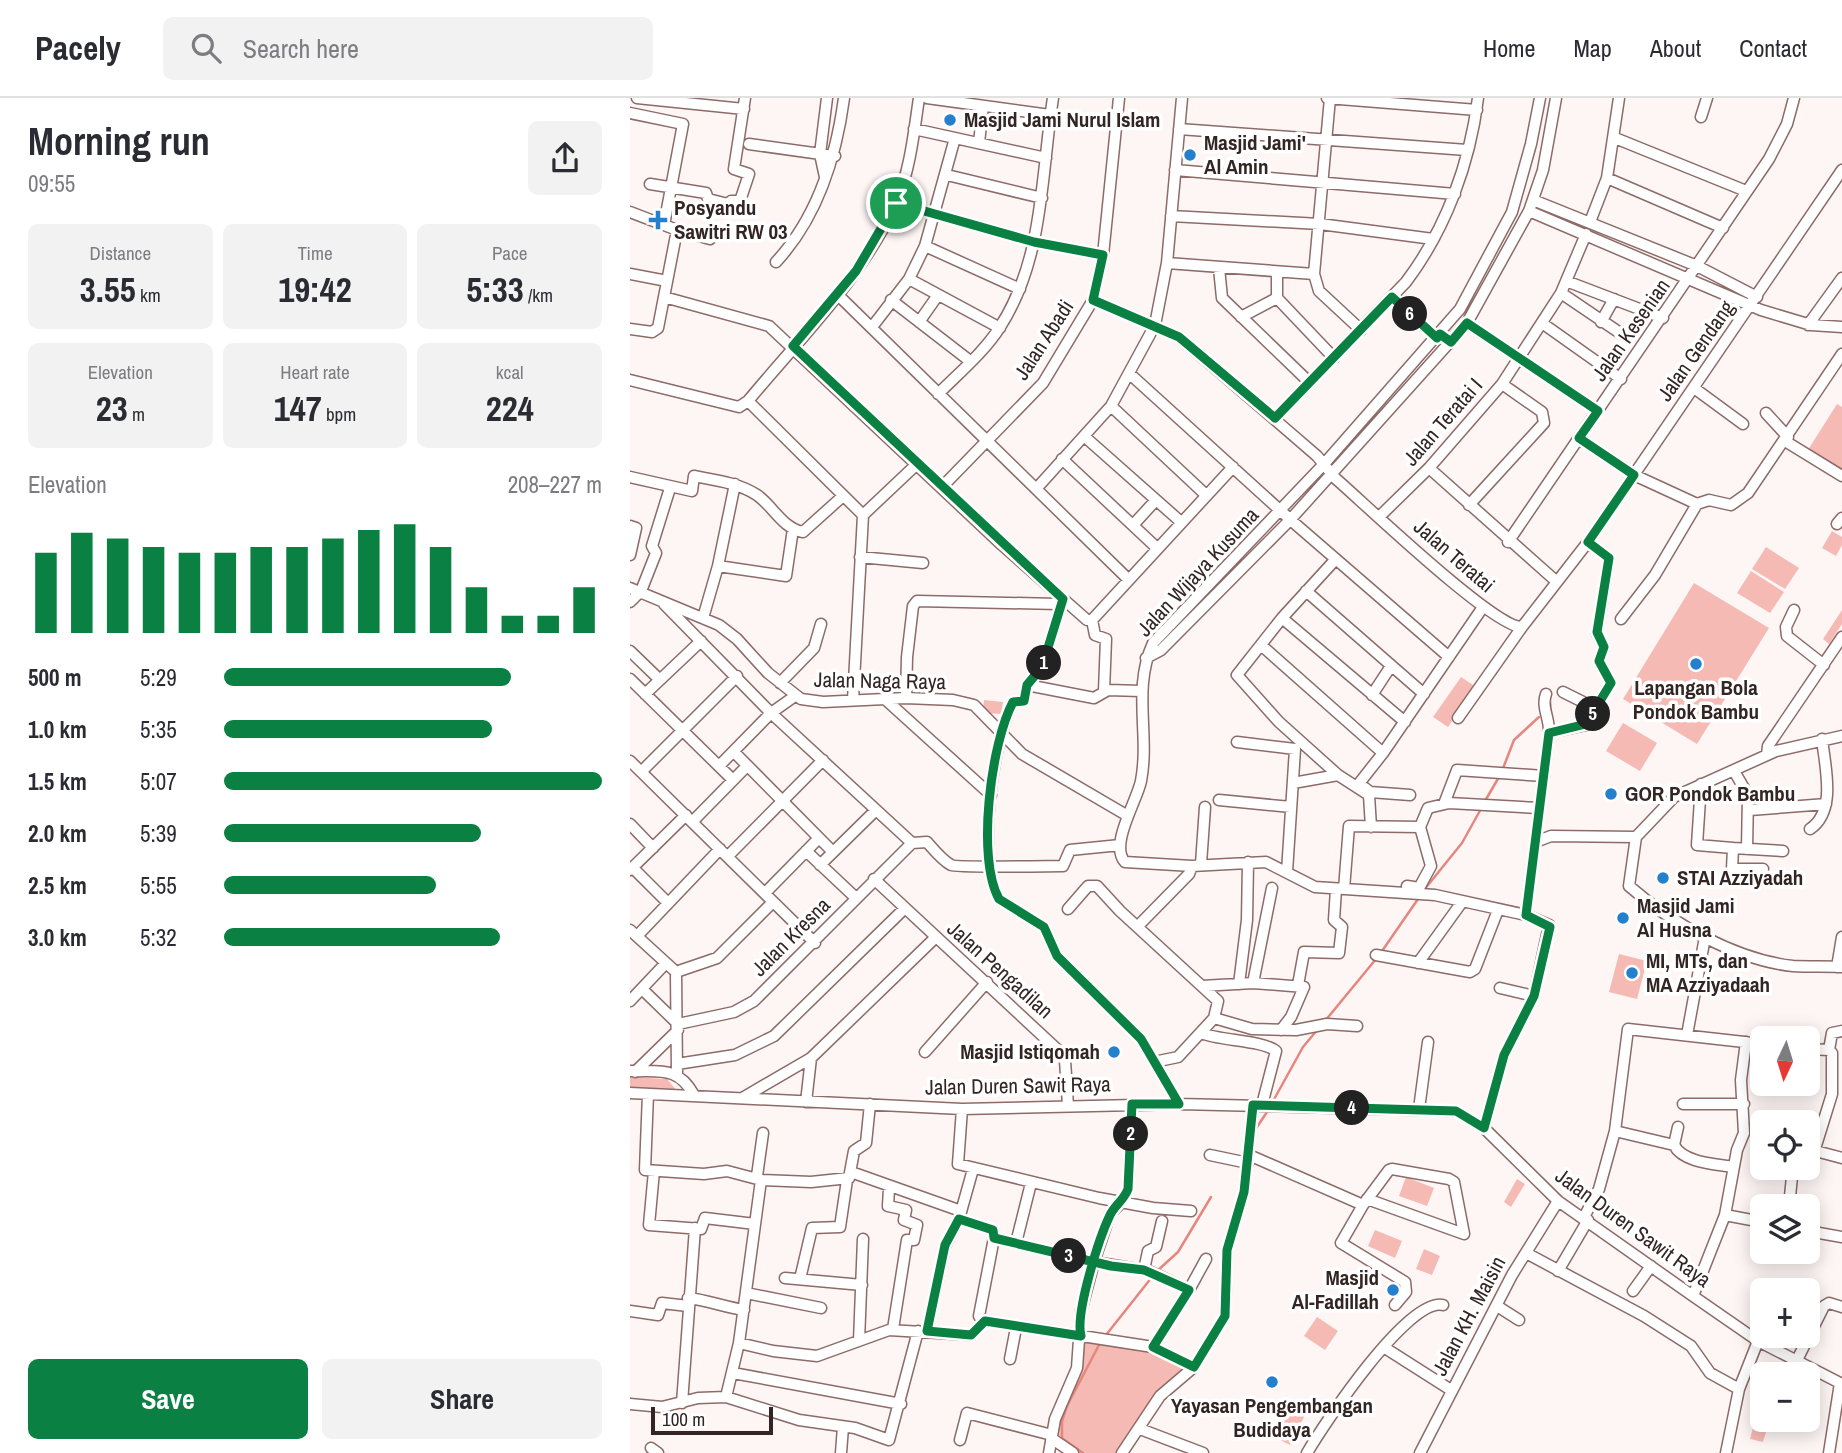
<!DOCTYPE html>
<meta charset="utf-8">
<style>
:root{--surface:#fff;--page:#f2f2f3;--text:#2b2b33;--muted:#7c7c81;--line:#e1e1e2;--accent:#0b8043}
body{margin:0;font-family:"Archivo Narrow",sans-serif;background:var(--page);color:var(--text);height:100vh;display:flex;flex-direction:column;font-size:26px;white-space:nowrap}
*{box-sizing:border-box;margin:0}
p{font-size:23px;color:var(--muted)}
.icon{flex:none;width:38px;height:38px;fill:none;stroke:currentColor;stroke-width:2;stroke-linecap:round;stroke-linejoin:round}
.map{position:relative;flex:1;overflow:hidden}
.sheet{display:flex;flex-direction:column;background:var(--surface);width:630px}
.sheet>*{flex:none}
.needle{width:46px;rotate:184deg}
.buttons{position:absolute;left:1120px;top:928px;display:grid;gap:14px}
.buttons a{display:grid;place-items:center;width:70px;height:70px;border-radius:10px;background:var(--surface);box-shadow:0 4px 18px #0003;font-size:35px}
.scale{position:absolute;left:21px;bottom:18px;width:122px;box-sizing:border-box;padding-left:7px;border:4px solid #322523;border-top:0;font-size:19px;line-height:24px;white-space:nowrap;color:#322523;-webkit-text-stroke:5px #fff;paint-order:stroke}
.pin{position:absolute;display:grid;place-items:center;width:60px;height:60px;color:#fff;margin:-30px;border:4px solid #fff;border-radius:50%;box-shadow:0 2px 7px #0007}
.km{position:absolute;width:35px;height:35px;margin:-18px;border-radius:50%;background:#222;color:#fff;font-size:19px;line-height:35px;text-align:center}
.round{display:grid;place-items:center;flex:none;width:74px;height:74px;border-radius:10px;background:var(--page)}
.headline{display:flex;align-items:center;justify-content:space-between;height:119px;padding:0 28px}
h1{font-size:38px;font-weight:700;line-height:52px}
.stats{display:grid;grid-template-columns:repeat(3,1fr);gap:10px;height:119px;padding:7px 28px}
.stats div{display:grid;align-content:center;border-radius:10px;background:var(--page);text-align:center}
.stats b{font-size:35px;font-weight:700}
.stats small{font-size:19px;font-weight:400}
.stats p{font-size:19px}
.chart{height:196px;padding:14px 28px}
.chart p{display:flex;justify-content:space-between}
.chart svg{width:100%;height:126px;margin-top:7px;stroke:var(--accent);stroke-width:6}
.action{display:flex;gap:14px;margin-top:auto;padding:14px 28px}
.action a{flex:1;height:80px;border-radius:10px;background:var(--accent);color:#fff;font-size:28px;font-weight:700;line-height:80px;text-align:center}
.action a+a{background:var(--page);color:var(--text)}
ul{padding:0 28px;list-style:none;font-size:23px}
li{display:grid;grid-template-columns:112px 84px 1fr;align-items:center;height:52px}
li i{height:18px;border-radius:9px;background:var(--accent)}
header{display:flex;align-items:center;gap:42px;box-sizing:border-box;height:98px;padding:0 35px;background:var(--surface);border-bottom:2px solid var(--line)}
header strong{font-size:33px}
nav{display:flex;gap:38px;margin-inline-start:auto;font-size:24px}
.search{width:490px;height:63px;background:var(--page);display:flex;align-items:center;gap:18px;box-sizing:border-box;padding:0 24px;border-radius:10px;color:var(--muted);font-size:26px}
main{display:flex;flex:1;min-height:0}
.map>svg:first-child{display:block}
.green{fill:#f6bab4}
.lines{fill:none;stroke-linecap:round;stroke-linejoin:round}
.stream{stroke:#e6867f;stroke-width:2.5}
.minor-casing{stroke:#8c6b68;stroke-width:13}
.minor{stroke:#fff;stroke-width:10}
.route-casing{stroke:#fff;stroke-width:14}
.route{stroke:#0b8043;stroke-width:9}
.poi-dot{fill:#247fcc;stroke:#fff;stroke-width:2.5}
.labels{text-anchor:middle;stroke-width:7;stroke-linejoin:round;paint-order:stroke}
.poi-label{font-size:21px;font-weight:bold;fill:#322523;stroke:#fff;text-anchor:start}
.street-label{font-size:21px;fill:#322523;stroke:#fff}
</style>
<header>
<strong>Pacely</strong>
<div class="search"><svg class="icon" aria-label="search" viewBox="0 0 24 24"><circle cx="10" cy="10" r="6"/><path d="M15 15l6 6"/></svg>Search here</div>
<nav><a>Home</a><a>Map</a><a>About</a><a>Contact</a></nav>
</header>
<main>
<section class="sheet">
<div class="headline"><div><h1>Morning run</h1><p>09:55</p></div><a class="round"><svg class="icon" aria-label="share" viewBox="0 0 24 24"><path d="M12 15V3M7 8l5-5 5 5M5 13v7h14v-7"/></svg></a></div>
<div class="stats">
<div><p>Distance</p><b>3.55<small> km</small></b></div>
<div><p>Time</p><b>19:42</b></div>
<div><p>Pace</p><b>5:33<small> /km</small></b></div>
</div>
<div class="stats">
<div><p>Elevation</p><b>23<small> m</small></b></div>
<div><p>Heart rate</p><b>147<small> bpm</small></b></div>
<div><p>kcal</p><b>224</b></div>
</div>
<div class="chart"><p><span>Elevation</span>208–227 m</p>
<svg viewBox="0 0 160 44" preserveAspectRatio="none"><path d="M5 44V16M15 44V9M25 44V11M35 44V14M45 44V16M55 44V16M65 44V14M75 44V14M85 44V11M95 44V8M105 44V6M115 44V14M125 44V28M135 44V38M145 44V38M155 44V28"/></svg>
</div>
<ul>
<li><b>500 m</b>5:29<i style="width:76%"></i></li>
<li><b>1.0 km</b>5:35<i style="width:71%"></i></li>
<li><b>1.5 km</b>5:07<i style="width:100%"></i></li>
<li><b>2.0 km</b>5:39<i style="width:68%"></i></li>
<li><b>2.5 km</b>5:55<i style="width:56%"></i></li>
<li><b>3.0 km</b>5:32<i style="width:73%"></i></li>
</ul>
<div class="action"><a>Save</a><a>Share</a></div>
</section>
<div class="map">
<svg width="1212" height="1355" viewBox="0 0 1212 1355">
<rect width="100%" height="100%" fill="#fef6f5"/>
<path class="green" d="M 1207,306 L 1212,309 L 1212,378 L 1176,355 Z
M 1202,433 L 1212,439 L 1212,447 L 1206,458 L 1192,450 Z
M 1136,449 L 1169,470 L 1155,491 L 1122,471 Z
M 1121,473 L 1154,494 L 1140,515 L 1107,495 Z
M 1064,485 L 1139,530 L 1067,646 L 993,601 Z
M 1212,512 L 1212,526 L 1199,546 L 1193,541 Z
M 831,579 L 846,589 L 818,629 L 803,619 Z
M 354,602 L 373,604 L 371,616 L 353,615 Z
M 993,625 L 1027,645 L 1010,673 L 976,653 Z
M 989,856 L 1017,863 L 1007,901 L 979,894 Z
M 0,979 L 37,981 L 48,994 L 0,992 Z
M 776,1079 L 804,1090 L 797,1108 L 769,1098 Z
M 887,1081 L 895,1086 L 881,1109 L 874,1104 Z
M 745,1132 L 772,1143 L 765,1160 L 738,1148 Z
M 794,1151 L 810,1158 L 802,1177 L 786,1171 Z
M 687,1219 L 708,1233 L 695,1252 L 674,1238 Z
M 452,1239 L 522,1250 L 562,1269 L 542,1283 L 490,1355 L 446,1355 L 423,1338 Z
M 1132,1295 L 1132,1321 L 1140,1321 L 1133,1344 L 1120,1341 Z
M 661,1310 L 675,1317 L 660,1347 L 646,1340 Z"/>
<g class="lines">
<path class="stream" d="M 872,673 L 884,642 L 909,619
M 855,703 L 869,679
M 794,792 L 832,745 L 852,709
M 750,856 L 788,801
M 695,923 L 746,861
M 642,1005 L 673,949 L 688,931
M 625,1032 L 639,1011
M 526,1174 L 548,1154 L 581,1099
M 476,1237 L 522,1179
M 453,1355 L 432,1340 L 432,1323 L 437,1308 L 470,1245"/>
<g class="minor-casing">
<path id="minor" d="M 7,0 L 114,11
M 297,0 L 420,17
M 697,0 L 847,12
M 700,0 L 684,176 L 689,193 L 731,232
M 0,15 L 53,26 L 34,127
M 1071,19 L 1077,0
M 284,31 L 416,60
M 549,31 L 837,52
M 985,40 L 1116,93
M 349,45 L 353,8
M 119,46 L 205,58
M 545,72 L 825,96
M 317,77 L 412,100
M 195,79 L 190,56 L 197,0
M 977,80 L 1093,130
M 20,86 L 76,95 L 78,101 L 98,106 L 101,103 L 110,103 L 119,76 L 104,71 L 115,0
M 903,102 L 1067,168 L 1127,199
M 266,105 L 404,144 L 473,157
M 899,113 L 1131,212 L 1181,227 L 1212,229
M 0,114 L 47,132 L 28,230 L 22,234 L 0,231
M 541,118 L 690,126 L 803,141
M 960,124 L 977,80 L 989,0
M 47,132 L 80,141
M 295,148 L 390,191
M 146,164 C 188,119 206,60 214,0
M 537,165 L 684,176
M 589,170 L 592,200 L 678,283
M 647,174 L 647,200 L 704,260
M 0,176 L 37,183
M 279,181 L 370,230
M 936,183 L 1033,220
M 931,195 L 993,237
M 208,197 L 499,482
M 34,199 L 139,228 L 372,447 L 457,522 L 462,522
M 762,199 L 807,240
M 261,202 L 340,263
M 463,202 L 549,239 L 687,358 L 705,380 C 734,405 864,530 892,529 L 958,444 L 1212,72
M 611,219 L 647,200
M 289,224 L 308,197
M 971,224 L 984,201
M 837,225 L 968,313
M 912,225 L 991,281
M 1178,227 L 1212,180
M 242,229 L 279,181 L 295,148 L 325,40
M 501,277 L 663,424 L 819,559
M 0,282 L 109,309 L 118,303
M 1064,290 L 1113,326
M 308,296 C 329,275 355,253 370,229 C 414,161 411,77 423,0
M 481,308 L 576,397
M 1136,315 L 1158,339
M 645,320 L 776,184 C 816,131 840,65 848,0
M 455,339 L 551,424
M 949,340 L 1004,377 L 1067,406 L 1079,402 L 1101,407 L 1118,395 L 1212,256
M 1155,343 L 1212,378
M 432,361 L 527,450
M 799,370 L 927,484
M 0,379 L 62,393 L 64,378 C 85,382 109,385 127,397 C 143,408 152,430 173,434 L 213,398
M 312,389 L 413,285 L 463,202 L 473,157 L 489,0
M 406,391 L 481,308 L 525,227 L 537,165 L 552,0
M 839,407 L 914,325 L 912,314 L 872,286
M 233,417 L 118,303 C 170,240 232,180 266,105 C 280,73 284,34 289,0
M 749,419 L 799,370 L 872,286 L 931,195 L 956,136
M 1207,426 L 1212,420
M 503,427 L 526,402
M 0,428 L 6,430 L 0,457
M 878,444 L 1139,61 L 1157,26 L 1164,0
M 230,459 L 293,465
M 705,462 L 652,520 L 607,577 L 649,624 L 708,677 L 739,697 L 741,729
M 88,468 L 156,478 L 163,431
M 0,490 L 89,527 L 107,541 L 138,575 L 171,601 L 193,604 L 276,600 L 323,602 L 344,607 L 392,656 L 498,718
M 676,493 L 794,596
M 433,501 L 412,569 L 397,587 L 394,603 L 383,604 C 362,645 346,760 369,801 L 414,829 L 427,858 L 511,941 L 549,1006
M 0,504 L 11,493 L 26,455 L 22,448 L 40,390
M 34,506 L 141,615 L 282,745
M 1164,512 L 1156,529 L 1157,538 L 1194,567
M 73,520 L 88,468 L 105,386
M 652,520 L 775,624
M 991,521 L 1025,477 L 1067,406
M 462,522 L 603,369
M 462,522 L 465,537 L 476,541 L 474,593
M 631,547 L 753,655
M 0,553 L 30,582
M 516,560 L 531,552 L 660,422 L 837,225 L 899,113 L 913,72 L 926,0
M 0,581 L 103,682
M 150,585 L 184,550 L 191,526
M 397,587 L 464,600 L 478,592 L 511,593
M 933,594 L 953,604 L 964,615
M 15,596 L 71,543
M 916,596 C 911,609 920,621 919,635
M 742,597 L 761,568
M 276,600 L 277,559 L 283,508 L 287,503 L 429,506
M 223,602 L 233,417 L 287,366
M 256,602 L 361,697
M 828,620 L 892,529
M 607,644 L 665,651 L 657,774
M 104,654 L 203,754
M 1137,657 L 1138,648 L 1212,539
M 0,663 L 185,845
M 89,668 L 141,615 L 165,598
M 1104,673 L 1118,697 L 1117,751
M 11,674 L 107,578
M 663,685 L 708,677
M 1071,686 L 1067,747 L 1103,750
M 727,688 L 753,655 L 853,509
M 735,690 L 740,694 L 780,697
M 589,702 L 661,709
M 814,706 L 827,672 L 914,678
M 1120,712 L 1196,706
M 63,723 L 117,668
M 0,726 L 23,750
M 1180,731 C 1207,713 1195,669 1192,641
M 1006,739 L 999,788 C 1041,825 1106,862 1163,868 C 1179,869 1196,868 1212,869
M 1006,739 L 1044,699 L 1146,653 L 1212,638
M 908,743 L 921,738 L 1006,739
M 282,745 L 297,744 C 304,752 312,762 321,767 C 327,770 419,768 433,768 L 440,752 L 490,747
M 176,753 L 226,800
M 98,758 L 193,662
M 571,766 L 575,709
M 190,767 L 245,713
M 2,769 L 37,804
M 1133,771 L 1102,771 L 1103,750 L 1153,753
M 0,772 L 56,717
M 244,781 L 430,954 L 435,962 L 438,1008
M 777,788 L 789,790 L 801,768 L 790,729
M 714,791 L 719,728 L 790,729 L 798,710 L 819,705 L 908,710
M 135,795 L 189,740
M 438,811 L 458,788 L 467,788 L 490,813 L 588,903 L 584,920 L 548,959 L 524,964
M 896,817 L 919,635 L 956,627 L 981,585 L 969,563 L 974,549 L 967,535 L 979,460 L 958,444
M 508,828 L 559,776 L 562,768
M 0,832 L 46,874
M 7,838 L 90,751
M 746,857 L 840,874 L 845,871 L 868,812
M 788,865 L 832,804
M 1207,869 L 1212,839
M 46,874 L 87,860 L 143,804
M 46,874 L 47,976
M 623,885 L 642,790
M 609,886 L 617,822 L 618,764
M 668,887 L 674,854 L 709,855 L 712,829 L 704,822 L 706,791
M 572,888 L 623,885 L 674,889 L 661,919 L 651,932
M 870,890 L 904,898
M 12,891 L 48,926 L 104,914 L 124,903 L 282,745
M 0,903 L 36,865
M 584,920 L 622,931 L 666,932 L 697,926 L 727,928
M 571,935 C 591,943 632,942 646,953 L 632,1007
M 1057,937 L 1075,839
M 1178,951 L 1199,952
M 1199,952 L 1202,935 L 1212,933
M 295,954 L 357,884
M 47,966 L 105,957 L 144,938 L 273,812
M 0,973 C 30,974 48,968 64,997
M 5,974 L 48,932
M 0,995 L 332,1011 L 549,1006 L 826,1013 L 854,1030 L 928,1103 L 1063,1198 L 1128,1243 L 1212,1286
M 18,996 L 15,1072 L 74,1076 L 97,1073 L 131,1082 L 181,1084 L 219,1080 L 224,1053 L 236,1045 L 240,1006
M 114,999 L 181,960 L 306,839
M 176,1004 L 181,960
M 1053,1006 L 1114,1006
M 332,1011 L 328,1066 L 469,1100 L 523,1110 L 561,1113
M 789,1011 L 798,944
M 854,1030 L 874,957 L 904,898 L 919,827 L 896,817 L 805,797 L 685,789 L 636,764 L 562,768 L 495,764 C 479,747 507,703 511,683 C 520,636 502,591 523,545 L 694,366 L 830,211 L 882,114 L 901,46 L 910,0
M 985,1033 L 1044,1047 C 1053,1065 1086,1066 1103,1069
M 1044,1047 L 1048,1029
M 1178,1051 L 1212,1060
M 1184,1054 L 1202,996 L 1202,955 L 1199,952
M 580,1057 L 618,1065
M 619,1057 L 733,1107 L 759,1072 L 762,1071 L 819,1081 L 824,1084 L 834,1136 L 737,1101
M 24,1073 L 19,1127 L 71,1131 L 75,1120 L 125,1126
M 221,1074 L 331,1113
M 127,1078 L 133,1035
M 259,1090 L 258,1108 L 276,1112 L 274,1122 L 287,1127 L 284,1142 L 277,1142 L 263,1231
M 733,1107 L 711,1145 L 775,1184 L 776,1194 L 765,1207
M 1159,1108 L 1163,1069
M 1095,1117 L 1132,1124
M 954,1119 L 969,1091 L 985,1033 L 998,931 L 1132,946
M 329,1121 L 363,1132 L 364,1140 L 464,1164 L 519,1173 L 559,1192 L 576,1161
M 1178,1133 L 1212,1139
M 386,1145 L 401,1085
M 896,1155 L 1014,1218 L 1061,1248 L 1080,1275 L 1109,1291
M 514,1172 L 518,1153 L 526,1149 L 532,1123
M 928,1173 L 958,1122
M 155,1180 L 232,1187
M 170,1181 L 182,1130 L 210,1129 L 217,1082
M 1003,1193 L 1021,1168
M 116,1195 L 191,1210
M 1063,1198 L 1095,1117 L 1107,1052 L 1114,1035 L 1111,982 L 1116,944
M 58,1200 C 77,1202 94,1209 114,1212
M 867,1208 L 889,1222
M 0,1213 L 28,1217 L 32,1205 L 58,1208
M 352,1223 L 349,1218 L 364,1140
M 297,1233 L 315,1148 L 329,1121 L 343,1071
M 229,1243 L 233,1141
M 109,1245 L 143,1253 L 187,1258 L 259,1232 L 341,1237 L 355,1223 L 523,1249 L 564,1269
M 523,1249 L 559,1192
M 755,1250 L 821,1292
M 380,1261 L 386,1230
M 1167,1262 L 1194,1208 L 1199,1205 L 1212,1209
M 103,1275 L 271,1306
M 96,1299 L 109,1245 L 131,1082
M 52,1305 L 65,1130
M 0,1306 L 32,1309 L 68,1300 L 96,1299 L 169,1322 L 225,1330 L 259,1342 L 288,1233
M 510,1331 L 573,1355
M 421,1340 L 443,1355
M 330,1342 L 337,1315 L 422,1337
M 21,1350 L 28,1355
M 211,1355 L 213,1329
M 419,1355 L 425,1321 L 447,1270 L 451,1213 L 464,1164 L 480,1116 L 493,1103 L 498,1091 L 502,1006
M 492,1355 L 530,1298 L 564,1269 L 595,1218 L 597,1152 L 614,1094 L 623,1007
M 677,1355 C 694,1326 778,1199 813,1207
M 790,1355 L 882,1177 L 928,1103
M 1096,1355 L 1109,1291 L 1128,1243
M 1199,1355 L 1210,1285"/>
</g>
<use href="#minor" class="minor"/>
</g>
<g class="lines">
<g class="route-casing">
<path id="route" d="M 266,105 L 226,173 L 163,248 L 433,501 L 412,569 L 397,587 L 394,603 L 383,604 C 361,645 346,760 369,801 L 414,829 L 427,858 L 511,941 L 549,1006 L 502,1006 L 498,1091 C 494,1102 485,1107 480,1117 C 469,1140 445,1215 451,1238 L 355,1223 L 341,1237 L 297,1233 L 315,1147 L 329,1121 L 363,1132 L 364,1140 L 481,1168 L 514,1172 L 557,1191 L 559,1192 L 523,1249 L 564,1269 L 595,1218 L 597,1152 L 614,1094 L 623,1007 L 826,1013 L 854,1030 L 874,957 L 904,898 L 920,829 L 896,817 L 919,635 L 956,626 L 981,585 L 969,563 L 974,549 L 967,534 L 979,460 L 958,444 L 1004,377 L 949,340 L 968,313 L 837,225 L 821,244 L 810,236 L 807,240 L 762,199 L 645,320 L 549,239 L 463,202 L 473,157 L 404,144 L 266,105"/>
</g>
<use href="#route" class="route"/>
</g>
<g class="poi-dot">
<circle cx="320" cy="22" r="7"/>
<circle cx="560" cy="57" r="7"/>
<path d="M24.5 111.5h7v7h7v7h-7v7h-7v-7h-7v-7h7z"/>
<circle cx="1066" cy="566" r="7"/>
<circle cx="981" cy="696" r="7"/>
<circle cx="1033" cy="780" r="7"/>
<circle cx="993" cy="820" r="7"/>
<circle cx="1002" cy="875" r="7"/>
<circle cx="484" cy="954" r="7"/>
<circle cx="763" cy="1192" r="7"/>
<circle cx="642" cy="1284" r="7"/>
</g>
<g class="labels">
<g class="poi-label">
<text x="334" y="29">Masjid Jami Nurul Islam</text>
<text x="574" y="52">Masjid Jami'<tspan x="574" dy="24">Al Amin</tspan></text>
<text x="44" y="117">Posyandu<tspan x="44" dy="24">Sawitri RW 03</tspan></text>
<text x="1066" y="597" text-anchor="middle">Lapangan Bola<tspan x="1066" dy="24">Pondok Bambu</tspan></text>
<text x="995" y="703">GOR Pondok Bambu</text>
<text x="1047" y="787">STAI Azziyadah</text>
<text x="1007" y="815">Masjid Jami<tspan x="1007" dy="24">Al Husna</tspan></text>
<text x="1016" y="870">MI, MTs, dan<tspan x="1016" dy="24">MA Azziyadaah</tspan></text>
<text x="470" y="961" text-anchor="end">Masjid Istiqomah</text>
<text x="749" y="1187" text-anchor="end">Masjid<tspan x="749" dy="24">Al-Fadillah</tspan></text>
<text x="642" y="1315" text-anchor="middle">Yayasan Pengembangan<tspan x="642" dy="24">Budidaya</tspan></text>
</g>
<g class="street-label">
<text transform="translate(1001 232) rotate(-55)" y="7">Jalan Kesenian</text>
<text transform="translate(414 242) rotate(-57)" y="7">Jalan Abadi</text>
<text transform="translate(1066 253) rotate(-55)" y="7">Jalan Gendang</text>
<text transform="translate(813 324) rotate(-49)" y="7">Jalan Teratai I</text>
<text transform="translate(824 458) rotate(41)" y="7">Jalan Teratai</text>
<text transform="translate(568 474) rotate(-47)" y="7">Jalan Wijaya Kusuma</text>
<text transform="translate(250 583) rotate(1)" y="7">Jalan Naga Raya</text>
<text transform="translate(161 839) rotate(-45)" y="7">Jalan Kresna</text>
<text transform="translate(370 872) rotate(42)" y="7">Jalan Pengadilan</text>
<text transform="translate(388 988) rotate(-1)" y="7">Jalan Duren Sawit Raya</text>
<text transform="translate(1003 1130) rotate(36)" y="7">Jalan Duren Sawit Raya</text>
<text transform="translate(839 1218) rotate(-62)" y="7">Jalan KH. Maisin</text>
</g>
</g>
</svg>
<div class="buttons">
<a><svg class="needle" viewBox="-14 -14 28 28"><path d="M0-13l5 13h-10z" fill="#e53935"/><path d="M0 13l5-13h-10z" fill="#7c7c81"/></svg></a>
<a><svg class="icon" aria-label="locate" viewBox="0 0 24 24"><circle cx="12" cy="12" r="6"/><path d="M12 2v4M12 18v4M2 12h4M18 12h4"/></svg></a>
<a><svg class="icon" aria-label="layers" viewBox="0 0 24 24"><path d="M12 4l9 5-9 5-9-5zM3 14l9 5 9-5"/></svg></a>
<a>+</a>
<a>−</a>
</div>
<div class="scale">100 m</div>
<div class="pin" style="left:266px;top:105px;background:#1e9e55"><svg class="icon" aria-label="arrive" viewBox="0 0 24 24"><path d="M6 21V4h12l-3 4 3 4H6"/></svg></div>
<b class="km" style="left:414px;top:565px">1</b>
<b class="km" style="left:501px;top:1036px">2</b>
<b class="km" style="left:439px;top:1158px">3</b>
<b class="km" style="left:722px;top:1010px">4</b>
<b class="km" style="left:963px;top:616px">5</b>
<b class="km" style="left:780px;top:216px">6</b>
</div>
</main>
